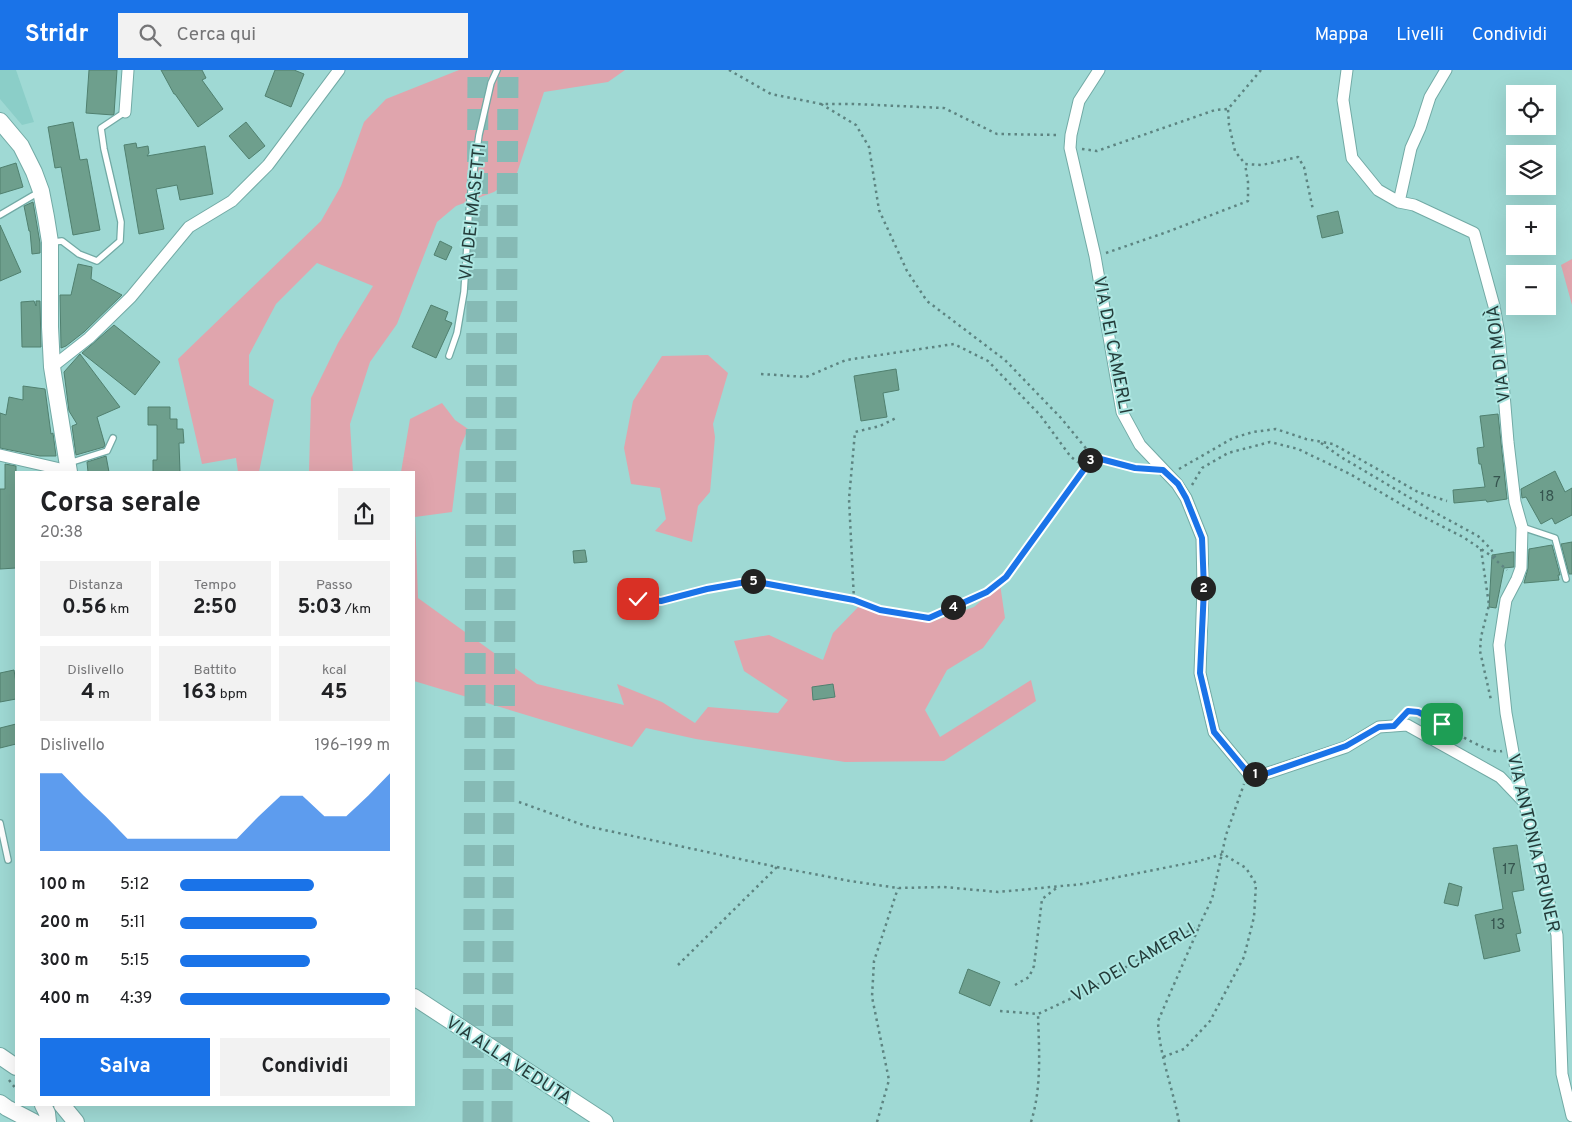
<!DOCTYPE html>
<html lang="it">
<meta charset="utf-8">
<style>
:root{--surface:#fff;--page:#f2f2f2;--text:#202124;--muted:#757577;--accent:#1a73e8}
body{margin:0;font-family:Overpass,sans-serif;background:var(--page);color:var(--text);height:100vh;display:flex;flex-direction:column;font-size:19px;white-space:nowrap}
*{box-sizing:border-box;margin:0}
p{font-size:16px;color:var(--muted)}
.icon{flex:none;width:28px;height:28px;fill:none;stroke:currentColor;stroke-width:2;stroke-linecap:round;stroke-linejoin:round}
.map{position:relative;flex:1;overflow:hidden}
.sheet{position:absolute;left:15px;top:401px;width:400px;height:635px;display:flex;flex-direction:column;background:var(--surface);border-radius:0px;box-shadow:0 5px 20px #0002}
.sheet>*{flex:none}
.controls{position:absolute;left:1506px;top:15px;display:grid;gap:10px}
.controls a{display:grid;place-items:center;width:50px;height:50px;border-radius:0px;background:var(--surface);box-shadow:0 5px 20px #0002;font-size:25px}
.pin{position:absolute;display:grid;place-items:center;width:42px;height:42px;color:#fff;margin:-21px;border-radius:10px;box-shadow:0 2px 8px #0006}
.km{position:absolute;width:25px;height:25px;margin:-12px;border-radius:50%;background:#222;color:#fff;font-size:14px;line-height:25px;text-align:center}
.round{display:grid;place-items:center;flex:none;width:52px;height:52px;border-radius:0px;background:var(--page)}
.headline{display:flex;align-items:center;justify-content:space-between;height:85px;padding:0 25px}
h1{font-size:28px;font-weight:700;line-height:38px}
.metrics{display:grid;grid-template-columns:repeat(3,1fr);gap:8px;height:85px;padding:5px 25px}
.metrics div{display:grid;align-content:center;border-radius:0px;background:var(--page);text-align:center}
.metrics b{font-size:21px;font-weight:700}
.metrics small{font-size:14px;font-weight:400}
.metrics p{font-size:14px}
.chart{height:140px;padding:10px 25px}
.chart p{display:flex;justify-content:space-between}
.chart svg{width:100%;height:90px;margin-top:5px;fill:var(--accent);opacity:.7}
.cta{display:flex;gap:10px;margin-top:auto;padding:10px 25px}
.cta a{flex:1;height:58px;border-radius:0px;background:var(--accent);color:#fff;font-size:20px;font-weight:700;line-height:58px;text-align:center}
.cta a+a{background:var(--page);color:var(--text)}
ul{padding:0 25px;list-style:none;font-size:16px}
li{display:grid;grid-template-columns:80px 60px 1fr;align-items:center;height:38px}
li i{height:12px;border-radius:6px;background:var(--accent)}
header{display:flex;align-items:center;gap:30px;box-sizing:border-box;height:70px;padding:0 25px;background:var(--accent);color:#fff}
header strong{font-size:24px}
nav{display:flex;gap:28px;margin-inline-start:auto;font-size:18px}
.search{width:350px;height:45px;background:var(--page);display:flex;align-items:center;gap:12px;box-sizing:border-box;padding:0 18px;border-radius:0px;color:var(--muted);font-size:19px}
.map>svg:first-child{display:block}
.built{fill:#8bcec8}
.green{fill:#e0a5ad}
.building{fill:#6e9f8d;stroke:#50806f}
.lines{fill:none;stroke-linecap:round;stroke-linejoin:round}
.highway-tunnel{stroke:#86bab5;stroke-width:21;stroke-dasharray:21 11;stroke-linecap:butt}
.lane-casing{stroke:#72aaa5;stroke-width:8}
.street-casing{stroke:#72aaa5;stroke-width:13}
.secondary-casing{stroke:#72aaa5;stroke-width:18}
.path{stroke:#5d8481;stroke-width:2.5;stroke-dasharray:2.5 4;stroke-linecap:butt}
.lane{stroke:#fff;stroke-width:5.5}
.street{stroke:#fff;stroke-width:11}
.secondary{stroke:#fff;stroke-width:16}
.route-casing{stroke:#fff;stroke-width:10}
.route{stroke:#1a73e8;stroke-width:6}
.labels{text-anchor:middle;stroke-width:4;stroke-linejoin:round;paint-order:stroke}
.number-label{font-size:15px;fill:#36554f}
.street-label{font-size:18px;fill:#243c3a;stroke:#ace6e1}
</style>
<header>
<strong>Stridr</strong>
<div class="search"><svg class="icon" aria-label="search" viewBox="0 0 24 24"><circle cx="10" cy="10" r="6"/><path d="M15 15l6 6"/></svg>Cerca qui</div>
<nav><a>Mappa</a><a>Livelli</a><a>Condividi</a></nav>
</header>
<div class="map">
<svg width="1572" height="1052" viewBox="0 0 1572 1052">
<rect width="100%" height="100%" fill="#9fd9d4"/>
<path class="built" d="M 0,0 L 16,0 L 34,52 L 22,55 L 0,29 Z"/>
<path class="green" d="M 459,0 L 625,0 L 608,12 L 544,22 L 516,106 L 494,122 L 456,136 L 437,152 L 397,254 L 370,292 L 350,354 L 353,402 L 309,402 L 311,328 L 338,273 L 373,216 L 317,193 L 276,234 L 249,285 L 249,315 L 274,330 L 259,402 L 238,402 L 236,388 L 202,394 L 178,289 L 321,151 L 341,116 L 364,52 L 386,29 Z
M 1572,189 L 1572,235 L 1561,195 Z
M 708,285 L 728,303 L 713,354 L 715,367 L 710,422 L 698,436 L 692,472 L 655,461 L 666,449 L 660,418 L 631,414 L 624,378 L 633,331 L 662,286 Z
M 442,333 L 455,350 L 468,359 L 460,378 L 452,442 L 415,447 L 418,528 L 537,614 L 624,635 L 617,614 L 662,632 L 695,653 L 708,637 L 778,643 L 788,630 L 744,601 L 734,571 L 769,565 L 823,590 L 833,563 L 863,532 L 928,553 L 974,537 L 1000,514 L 1005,548 L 983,578 L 947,600 L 925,640 L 940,667 L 1031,610 L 1036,631 L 944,691 L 845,692 L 696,669 L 646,658 L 632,677 L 414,611 L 414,402 L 401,402 L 410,349 Z"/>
<path class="building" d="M 89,0 L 117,0 L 114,44 L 113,45 L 86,43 Z
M 161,0 L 202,0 L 206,8 L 202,10 L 223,39 L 198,57 L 175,24 L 174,24 Z
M 275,0 L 294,0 L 304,4 L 291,37 L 265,26 Z
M 73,52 L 80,90 L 87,89 L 100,160 L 73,165 L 61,97 L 55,98 L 48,57 Z
M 246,52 L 265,76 L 249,89 L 229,66 Z
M 136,73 L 137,78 L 148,76 L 149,83 L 147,86 L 205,76 L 213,124 L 180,130 L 177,115 L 156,119 L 164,159 L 139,164 L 124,75 Z
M 16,93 L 23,117 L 0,124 L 0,98 Z
M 33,132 L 40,173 L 40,183 L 32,184 L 30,161 L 29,161 L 24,136 Z
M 1338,141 L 1343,163 L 1322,168 L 1317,146 Z
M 0,155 L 21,202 L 0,211 Z
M 440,171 L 452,177 L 446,190 L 434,185 Z
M 78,194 L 92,197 L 91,209 L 122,225 L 84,262 L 66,276 L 61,278 L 60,225 L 71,225 Z
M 34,231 L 36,236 L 36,231 L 40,231 L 41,277 L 22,277 L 21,232 Z
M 431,235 L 448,242 L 445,250 L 452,253 L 436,288 L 412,277 Z
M 114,255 L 160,292 L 135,325 L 82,283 Z
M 80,284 L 120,337 L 97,347 L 105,375 L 104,377 L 76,385 L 72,356 L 77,354 L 69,341 L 64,302 Z
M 896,299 L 899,320 L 883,323 L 887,347 L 861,351 L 854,306 Z
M 23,316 L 45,319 L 51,364 L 53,363 L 56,386 L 40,386 L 0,378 L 0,343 L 6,345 L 9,327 L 23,330 Z
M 148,337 L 170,337 L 170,349 L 177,349 L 177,359 L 183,359 L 184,373 L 179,373 L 180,402 L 153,402 L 153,390 L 157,390 L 157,355 L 148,355 Z
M 1498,344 L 1507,429 L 1487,432 L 1486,430 L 1454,433 L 1453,420 L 1485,417 L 1481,394 L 1479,394 L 1477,378 L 1484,377 L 1480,346 Z
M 106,386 L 109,402 L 88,402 L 87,392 Z
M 5,394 L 16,396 L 16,498 L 0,499 L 0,419 L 5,419 Z
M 1555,401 L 1565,422 L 1572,418 L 1572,445 L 1555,454 L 1552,448 L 1541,454 L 1526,427 L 1522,428 L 1521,419 Z
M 1572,472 L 1572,504 L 1569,504 L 1561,474 Z
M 1552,475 L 1560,505 L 1558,505 L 1559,510 L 1524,513 L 1528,498 L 1529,479 Z
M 585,480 L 587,492 L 574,493 L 573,481 Z
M 1512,482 L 1514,482 L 1514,497 L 1504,498 L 1496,538 L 1489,537 L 1492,485 Z
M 14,600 L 16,613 L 16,629 L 0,632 L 0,603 Z
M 833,614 L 835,627 L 813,630 L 812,617 Z
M 16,654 L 16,674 L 0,678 L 0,658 Z
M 1517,775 L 1524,820 L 1512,822 L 1521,863 L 1516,864 L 1520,881 L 1484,889 L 1475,845 L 1503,839 L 1493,778 Z
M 1449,813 L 1462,817 L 1458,836 L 1444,833 Z
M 968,899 L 1000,912 L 990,936 L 959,923 Z"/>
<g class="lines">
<path class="highway-tunnel" d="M 473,1052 L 478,0
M 502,1052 L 508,0"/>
<g class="lane-casing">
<path id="lane" d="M 0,145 L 39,122
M 53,172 L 62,171 L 79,184 L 97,191 L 120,171 L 121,152 L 104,79 L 101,58 L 125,42
M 449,286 L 457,263 L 464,222 L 470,129 L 479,65 L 491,13 L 497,0
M 69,393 L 107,381 L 113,368
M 1522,457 L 1555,468 L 1566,509
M 0,753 L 8,790"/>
</g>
<g class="street-casing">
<path id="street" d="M 1099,0 L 1079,31 L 1071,65 L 1070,78 L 1095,186 L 1122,342 L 1140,375 L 1177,414 L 1186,428 L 1202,468 L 1203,519 L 1200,603 L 1214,662 L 1248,703 L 1265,704 L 1346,677 L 1379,657 L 1407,655 L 1500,707 L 1523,731
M 1347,0 L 1343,30 L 1352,88 L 1378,120 L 1399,132 L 1414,135 L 1474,163 L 1494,236 L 1499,264 L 1508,372 L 1515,432 L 1522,457 L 1521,498 L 1517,509 L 1506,530 L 1499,575 L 1506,643 L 1516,699 L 1557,865 L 1562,1004 L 1572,1046
M 125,42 L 128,0
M 1399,132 L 1411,78 L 1420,58 L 1430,27 L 1446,0
M 52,297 L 89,268 L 131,227 L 189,157 L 232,131 L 268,95 L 339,0
M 0,385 L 69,401"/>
</g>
<g class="secondary-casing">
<path id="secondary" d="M 0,51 L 21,76 L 34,102 L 41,121 L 46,147 L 50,172 L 50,257 L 52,297 L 69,402
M 414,927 L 605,1052
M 0,986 L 16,997
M 0,1033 L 7,1038 L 34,1052
M 43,1035 L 47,1043 L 48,1052
M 62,1035 L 76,1052"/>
</g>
<path class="path" d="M 729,0 L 771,24 L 821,34 L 854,34 L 944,38 L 997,64 L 1060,65
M 1261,0 L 1228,39 L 1229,55 L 1235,81 L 1245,94 L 1262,95 L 1298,87 L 1304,97 L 1313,140
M 821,34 L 856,55 L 869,77 L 879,140 L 907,201 L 927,231 L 1005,290 L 1061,348 L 1093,387 L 1135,398 L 1145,399
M 1082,79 L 1097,81 L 1215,40 L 1228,39
M 1106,183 L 1167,162 L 1248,131 L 1248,112 L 1245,94
M 761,304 L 806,307 L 846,290 L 954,274 L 988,291 L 1040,345 L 1071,387 L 1085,397
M 1321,373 L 1341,387 L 1434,442 L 1478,466 L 1491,479 L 1497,491
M 1179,399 L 1233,368 L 1253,362 L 1276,359 L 1306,369 L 1333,374 L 1418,422 L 1447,431
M 1192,415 L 1202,398 L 1228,383 L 1270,372 L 1298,379 L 1350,404 L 1414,442 L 1463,467 L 1490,485 L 1507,500
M 1481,479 L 1489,535 L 1481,567 L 1480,581 L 1491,630
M 618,519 L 638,529 L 661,531 L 707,519 L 752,511 L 854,530 L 880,540 L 929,548 L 987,523 L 1007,507 L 1093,387
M 854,530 L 849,429 L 855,362 L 880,356 L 896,348
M 1406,643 L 1408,641 C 1435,645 1484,686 1502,681
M 519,732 L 586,756 L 777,797 L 850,811 L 898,818 L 944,817 L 998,822 L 1083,814 L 1199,791 L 1223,784 L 1246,798 L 1256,814 L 1254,847 L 1244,887 L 1210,951 L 1184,979 L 1163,987
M 678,895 L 777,797
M 1015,915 L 1029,907 L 1034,896 L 1042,829 L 1058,817
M 1000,941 L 1038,944 L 1089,920 L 1163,874 L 1199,856 L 1212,829 L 1226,765 L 1244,714
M 9,1010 L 16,1019
M 877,1052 L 889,1010 L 872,927 L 874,891 L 898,818
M 1031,1052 C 1042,1017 1039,980 1038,944
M 1179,1052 C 1173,1018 1159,985 1158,951 L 1199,857"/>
<use href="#lane" class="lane"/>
<use href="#street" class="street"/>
<use href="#secondary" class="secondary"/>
</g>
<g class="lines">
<g class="route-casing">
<path id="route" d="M 638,529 L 661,531 L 707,519 L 752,511 L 854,530 L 880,540 L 929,548 L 987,522 L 1006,507 L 1093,387 L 1135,398 L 1163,400 L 1178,414 L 1186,428 L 1202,468 L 1204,519 L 1200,603 L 1214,662 L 1248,703 L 1265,704 L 1346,676 L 1379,657 L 1394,656 L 1408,641 L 1418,642 L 1442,654"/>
</g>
<use href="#route" class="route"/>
</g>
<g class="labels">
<g class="number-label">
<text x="1497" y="417">7</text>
<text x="1547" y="431">18</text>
<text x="1509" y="804">17</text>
<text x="1498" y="859">13</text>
</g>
<g class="street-label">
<text transform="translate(472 142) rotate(-84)" y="6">VIA DEI MASETTI</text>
<text transform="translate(1113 275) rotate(79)" y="6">VIA DEI CAMERLI</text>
<text transform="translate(1498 284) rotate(-97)" y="6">VIA DI MOIÀ</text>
<text transform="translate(1534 773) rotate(77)" y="6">VIA ANTONIA PRUNER</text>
<text transform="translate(1133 892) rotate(-30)" y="6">VIA DEI CAMERLI</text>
<text transform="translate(509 990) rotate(33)" y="6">VIA ALLA VEDUTA</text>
</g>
</g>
</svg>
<div class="controls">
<a><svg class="icon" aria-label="locate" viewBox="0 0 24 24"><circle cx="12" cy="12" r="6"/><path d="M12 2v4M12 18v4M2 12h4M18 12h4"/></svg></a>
<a><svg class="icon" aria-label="layers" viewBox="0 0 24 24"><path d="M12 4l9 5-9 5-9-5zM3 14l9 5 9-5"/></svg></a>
<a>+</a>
<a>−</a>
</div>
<div class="pin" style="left:1442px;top:654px;background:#1e9e55"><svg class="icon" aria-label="arrive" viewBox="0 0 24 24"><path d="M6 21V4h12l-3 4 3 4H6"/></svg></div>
<div class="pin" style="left:638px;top:529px;background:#d93025"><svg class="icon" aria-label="check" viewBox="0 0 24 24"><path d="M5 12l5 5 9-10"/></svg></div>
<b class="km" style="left:1255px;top:704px">1</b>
<b class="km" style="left:1203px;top:518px">2</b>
<b class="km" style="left:1090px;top:390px">3</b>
<b class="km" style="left:953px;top:537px">4</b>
<b class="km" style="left:753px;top:511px">5</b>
<section class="sheet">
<div class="headline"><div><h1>Corsa serale</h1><p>20:38</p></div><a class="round"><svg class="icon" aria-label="share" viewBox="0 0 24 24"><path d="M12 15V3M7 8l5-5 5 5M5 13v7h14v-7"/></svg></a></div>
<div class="metrics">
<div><p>Distanza</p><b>0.56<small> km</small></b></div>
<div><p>Tempo</p><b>2:50</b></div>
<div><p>Passo</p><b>5:03<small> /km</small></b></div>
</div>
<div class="metrics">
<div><p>Dislivello</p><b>4<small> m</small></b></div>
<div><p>Battito</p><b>163<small> bpm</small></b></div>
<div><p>kcal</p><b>45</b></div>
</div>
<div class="chart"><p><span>Dislivello</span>196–199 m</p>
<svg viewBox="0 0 160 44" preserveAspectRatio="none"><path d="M0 44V6L10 6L20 17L30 27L40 38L50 38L60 38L70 38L80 38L90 38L100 27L110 17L120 17L130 27L140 27L150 17L160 6V44z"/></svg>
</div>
<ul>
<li><b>100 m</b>5:12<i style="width:64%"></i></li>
<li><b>200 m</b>5:11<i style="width:65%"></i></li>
<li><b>300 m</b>5:15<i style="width:62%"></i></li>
<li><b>400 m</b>4:39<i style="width:100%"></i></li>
</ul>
<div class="cta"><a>Salva</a><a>Condividi</a></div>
</section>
</div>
